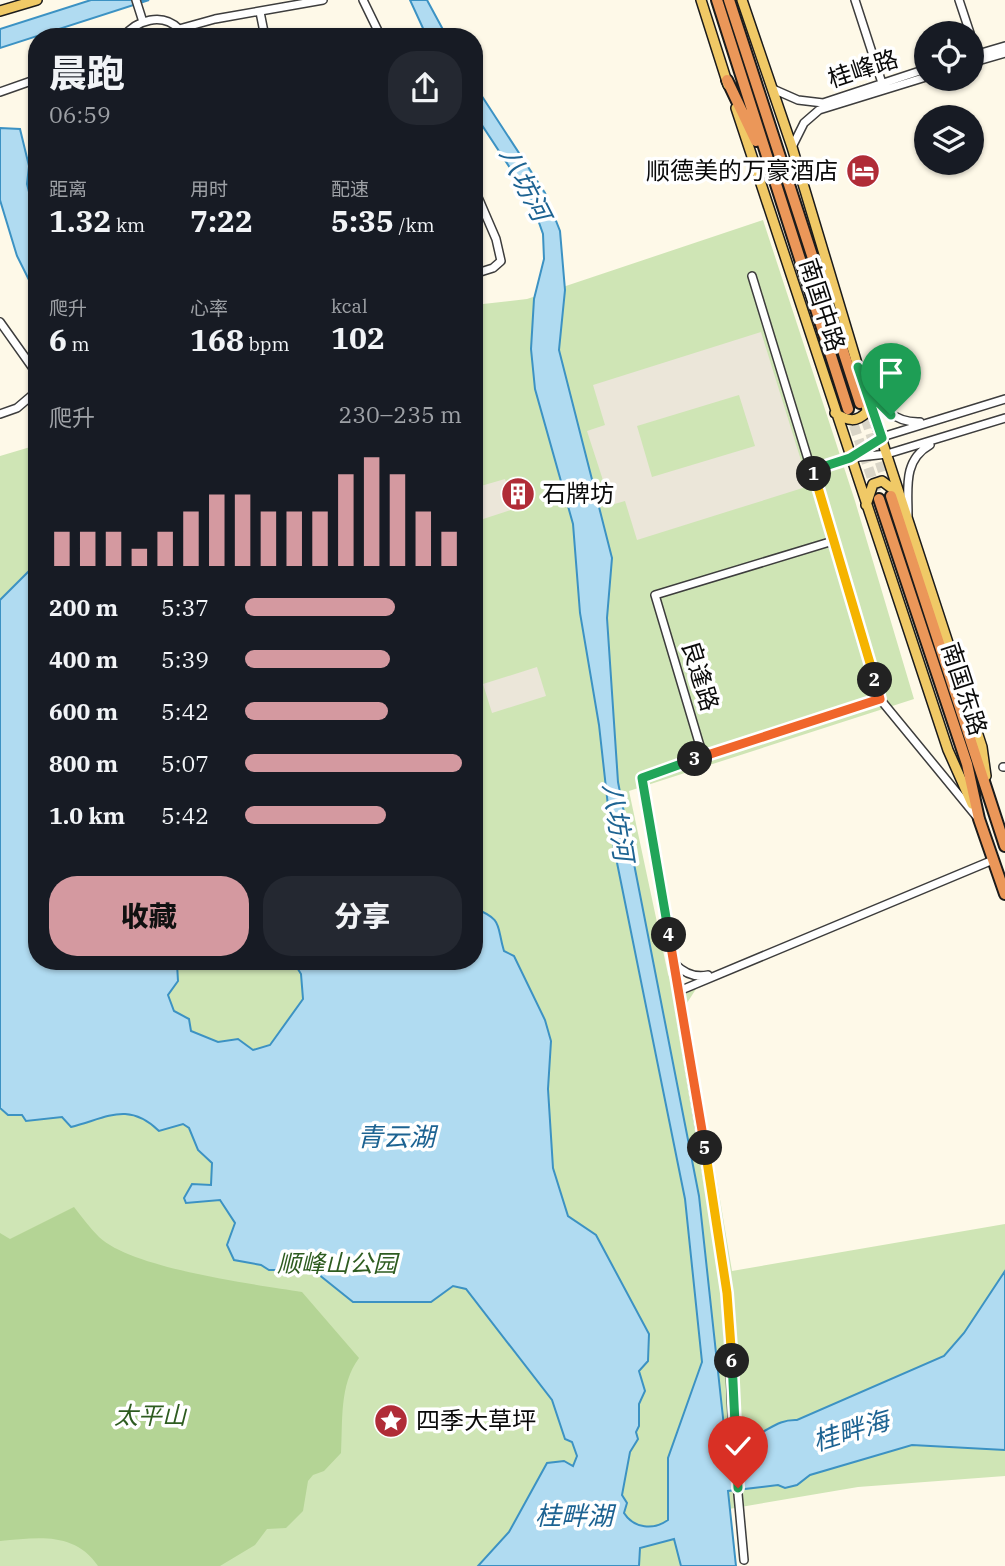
<!DOCTYPE html>
<html lang="zh">
<meta charset="utf-8">
<style>
:root{--surface:#171b24;--page:#242831;--text:#f1f3f6;--muted:#9ea1a6;--accent:#d499a0}
body{margin:0;font-family:"IBM Plex Serif","Noto Sans SC",serif;background:var(--page);color:var(--text);height:100vh;display:flex;flex-direction:column;font-size:26px;white-space:nowrap}
*{box-sizing:border-box;margin:0}
p{font-size:23px;color:var(--muted)}
.icon{flex:none;width:38px;height:38px;fill:none;stroke:currentColor;stroke-width:2;stroke-linecap:round;stroke-linejoin:round}
.map{position:relative;flex:1;overflow:hidden}
.panel{position:absolute;left:28px;top:28px;width:455px;height:942px;display:flex;flex-direction:column;background:var(--surface);border-radius:28px;box-shadow:0 2px 5px #0004}
.panel>*{flex:none}
.buttons{position:absolute;left:914px;top:21px;display:grid;gap:14px}
.buttons a{display:grid;place-items:center;width:70px;height:70px;border-radius:50%;background:var(--surface);box-shadow:0 2px 5px #0004;font-size:35px}
.pin{position:absolute;display:grid;place-items:center;width:60px;height:60px;color:#fff;margin:-72px -30px;border-radius:50% 50% 50% 0;rotate:-45deg;box-shadow:0 0 7px #0007}
.pin .icon{rotate:45deg}
.km{position:absolute;width:35px;height:35px;margin:-18px;border-radius:50%;background:#222;color:#fff;font-size:19px;line-height:35px;text-align:center}
.round{display:grid;place-items:center;flex:none;width:74px;height:74px;border-radius:28px;background:var(--page)}
.summary{display:flex;align-items:center;justify-content:space-between;height:119px;padding:0 21px}
h1{font-size:38px;font-weight:800;line-height:52px}
.figures{display:grid;grid-template-columns:repeat(3,1fr);gap:10px;height:119px;padding:7px 21px}
.figures div{display:grid;align-content:center}
.figures b{font-size:30px;font-weight:800}
.figures small{font-size:19px;font-weight:400}
.figures p{font-size:19px}
.chart{height:196px;padding:14px 21px}
.chart p{display:flex;justify-content:space-between}
.chart svg{width:100%;height:126px;margin-top:7px;stroke:var(--accent);stroke-width:6}
.action{display:flex;gap:14px;margin-top:auto;padding:14px 21px}
.action a{flex:1;height:80px;border-radius:28px;background:var(--accent);color:#111;font-size:28px;font-weight:800;line-height:80px;text-align:center}
.action a+a{background:var(--page);color:var(--text)}
ul{padding:0 21px;list-style:none;font-size:23px}
li{display:grid;grid-template-columns:112px 84px 1fr;align-items:center;height:52px}
li i{height:18px;border-radius:9px;background:var(--accent)}
.map>svg:first-child{display:block}
.green{fill:#cfe5b5}
.forest{fill:#b4d495}
.plaza{fill:#ebe6d9;fill-rule:evenodd}
.water{fill:#b0dbf1;stroke:#3c92c3;stroke-width:2}
.lines{fill:none;stroke-linecap:round;stroke-linejoin:round}
.highway-tunnel{stroke:#d9d5c7;stroke-width:10;stroke-dasharray:10 5;stroke-linecap:butt}
.minor-casing{stroke:#3d3d3d;stroke-width:10}
.major-casing{stroke:#1b1b1b;stroke-width:12}
.highway-casing{stroke:#1b1b1b;stroke-width:14}
.minor{stroke:#fff;stroke-width:7}
.major{stroke:#f0c966;stroke-width:9}
.highway{stroke:#eb9759;stroke-width:10}
.split-1-casing{stroke:#fff;stroke-width:14}
.split-2-casing{stroke:#fff;stroke-width:14}
.split-3-casing{stroke:#fff;stroke-width:14}
.split-4-casing{stroke:#fff;stroke-width:14}
.split-5-casing{stroke:#fff;stroke-width:14}
.split-6-casing{stroke:#fff;stroke-width:14}
.split-7-casing{stroke:#fff;stroke-width:14}
.split-1{stroke:#22a559;stroke-width:9}
.split-2{stroke:#f5b400;stroke-width:9}
.split-3{stroke:#f0652b;stroke-width:9}
.split-4{stroke:#22a559;stroke-width:9}
.split-5{stroke:#f0652b;stroke-width:9}
.split-6{stroke:#f5b400;stroke-width:9}
.split-7{stroke:#22a559;stroke-width:9}
.labels{text-anchor:middle;stroke-width:7;stroke-linejoin:round;paint-order:stroke}
.street-label{font-size:24px;fill:#0a0a0a;stroke:#fff}
.poi-label{font-size:24px;fill:#0a0a0a;stroke:#fff;text-anchor:start}
.park-label{font-size:24px;font-style:italic;fill:#2e5c20;stroke:#fff}
.water-label{font-size:26px;font-style:italic;fill:#1d6392;stroke:#fff}
</style>
<div class="map">
<svg width="1005" height="1566" viewBox="0 0 1005 1566">
<rect width="100%" height="100%" fill="#fef9e8"/>
<path class="green" d="M 763,220 L 855,501 L 914,699 L 629,791 L 668,974 L 673,987 L 696,989 L 687,1003 L 732,1271 L 1005,1224 L 1005,1476 L 858,1487 L 729,1509 L 736,1566 L 0,1566 L 0,456 L 37,445 L 37,961 L 474,961 L 474,305 L 527,299 Z"/>
<path class="forest" d="M 74,1207 C 82,1217 90,1228 99,1237 C 133,1269 254,1284 302,1292 L 359,1358 C 339,1385 343,1421 341,1453 L 324,1471 L 313,1475 L 308,1481 L 303,1511 L 286,1528 L 267,1529 L 255,1545 L 220,1566 L 98,1566 C 74,1531 37,1538 0,1541 L 0,1233 L 10,1239 Z"/>
<path class="plaza" d="M 761,332 L 809,486 L 637,540 L 625,501 L 611,505 L 587,431 L 605,425 L 593,385 ZM 739,395 L 755,446 L 652,477 L 637,426 Z
M 505,479 L 514,509 L 474,522 L 474,488 Z
M 537,667 L 546,696 L 492,713 L 483,684 Z"/>
<path class="water" d="M 91,0 L 149,0 L 0,48 L 0,29 Z
M 410,0 L 427,0 L 447,37 L 427,37 Z
M 474,84 L 545,193 L 560,231 L 565,290 L 559,350 L 612,558 L 607,618 L 618,782 L 699,1196 L 725,1436 L 739,1431 L 747,1438 C 767,1434 775,1419 797,1420 L 944,1356 L 964,1333 L 1005,1271 L 1005,1450 L 912,1445 L 810,1475 L 797,1485 L 785,1488 L 778,1485 L 728,1491 L 736,1566 L 681,1566 L 674,1539 L 640,1548 L 639,1566 L 478,1566 L 509,1532 L 547,1463 L 564,1461 L 573,1466 L 577,1456 L 572,1442 L 565,1439 L 552,1400 L 466,1289 L 453,1286 L 431,1302 L 353,1302 L 313,1270 L 269,1270 L 261,1265 L 234,1260 L 227,1245 L 235,1223 L 220,1200 L 186,1203 L 184,1198 L 192,1184 L 211,1185 L 212,1163 L 198,1150 L 189,1128 L 183,1124 L 159,1131 C 128,1101 107,1118 71,1127 L 62,1117 L 26,1121 L 22,1115 L 8,1115 L 0,1108 L 0,600 L 37,563 L 37,961 L 182,961 L 177,964 L 178,981 L 168,995 L 174,1011 L 189,1019 L 191,1031 L 218,1042 L 238,1039 L 253,1050 L 270,1045 L 303,999 L 301,974 L 293,961 L 474,961 L 474,908 C 504,920 496,925 504,951 L 514,956 L 545,1020 L 551,1041 L 548,1089 L 553,1168 L 568,1216 L 596,1235 L 649,1334 L 648,1361 L 639,1371 L 645,1391 L 639,1404 L 639,1426 L 636,1432 L 638,1439 L 630,1452 L 622,1495 L 627,1503 L 624,1513 C 634,1529 654,1530 668,1520 L 668,1458 L 702,1362 L 685,1199 L 611,833 L 599,725 L 580,613 L 573,524 L 535,389 L 531,349 L 534,299 L 544,259 L 543,234 L 531,200 L 474,113 Z
M 0,128 L 20,129 L 29,166 L 27,184 L 37,224 L 37,296 L 17,256 L 0,200 Z"/>
<g class="lines">
<path class="highway-tunnel" d="M 861,405 L 889,490
M 849,411 L 879,499"/>
<g class="minor-casing">
<path id="minor" d="M 136,0 L 143,22
M 363,0 L 381,37
M 855,0 L 882,83
M 959,0 L 970,33
M 260,12 L 265,37
M 179,29 L 215,19 L 323,0
M 123,37 C 137,20 162,12 179,29 L 180,37
M 971,37 L 977,54
M 971,56 L 1005,46
M 971,63 L 1005,53
M 773,89 L 798,100 L 823,103 L 926,69
M 0,92 L 37,79
M 792,147 L 804,123 L 819,110 L 926,77
M 474,188 L 496,239 L 501,261 L 493,268 L 474,274
M 0,322 L 37,374
M 866,382 C 878,405 893,423 920,422
M 0,414 L 17,408 L 37,391
M 854,456 L 882,437 L 1005,399
M 813,470 L 850,458 L 887,454 L 1005,418
M 908,515 C 908,488 903,460 930,445
M 833,541 L 880,699 L 977,817
M 703,756 L 880,699
M 1003,767 L 1005,767
M 675,964 C 684,973 695,978 708,975
M 679,991 L 993,860
M 744,1560 L 733,1439 L 727,1292 L 642,778 L 703,756 L 655,595 L 833,541 L 752,276"/>
</g>
<g class="major-casing">
<path id="major" d="M 701,0 L 728,85
M 742,0 L 792,147 L 858,367 L 982,747 L 986,776
M 0,11 L 37,0
M 736,108 L 948,750 L 972,804
M 835,413 C 848,421 856,423 867,412 L 866,402
M 866,505 L 873,484 L 882,481 L 898,493"/>
</g>
<g class="highway-casing">
<path id="highway" d="M 717,0 L 848,409
M 729,0 L 860,403
M 727,80 L 756,141
M 891,496 L 1005,846
M 879,499 L 967,764 L 979,819 L 1005,894"/>
</g>
<use href="#minor" class="minor"/>
<use href="#major" class="major"/>
<use href="#highway" class="highway"/>
</g>
<g class="lines">
<g class="split-1-casing">
<path id="split-1" d="M 814,474 L 813,470 L 850,458 L 882,438 L 858,367 L 878,402 L 891,415"/>
</g>
<g class="split-2-casing">
<path id="split-2" d="M 814,474 L 875,680"/>
</g>
<g class="split-3-casing">
<path id="split-3" d="M 695,759 L 880,699 L 875,680"/>
</g>
<g class="split-4-casing">
<path id="split-4" d="M 669,935 L 642,778 L 695,759"/>
</g>
<g class="split-5-casing">
<path id="split-5" d="M 669,935 L 705,1148"/>
</g>
<g class="split-6-casing">
<path id="split-6" d="M 705,1148 L 727,1293 L 732,1361"/>
</g>
<g class="split-7-casing">
<path id="split-7" d="M 732,1361 L 738,1488"/>
</g>
<use href="#split-1" class="split-1"/>
<use href="#split-2" class="split-2"/>
<use href="#split-3" class="split-3"/>
<use href="#split-4" class="split-4"/>
<use href="#split-5" class="split-5"/>
<use href="#split-6" class="split-6"/>
<use href="#split-7" class="split-7"/>
</g>
<defs>
<g id="hotel-disc" transform="scale(1.75)"><circle r="9.5" fill="#b02c37" stroke="#fff"/><path d="M-6-4.5h1.5V1H6V5H4.5V3h-9V5H-6ZM-4 0a1.8 1.8 0 1 1 3.6 0ZM.5 0V-2.5h3Q6-2.5 6 0Z" fill="#fff"/></g>
<g id="building-disc" transform="scale(1.75)"><circle r="9.5" fill="#b02c37" stroke="#fff"/><path d="M-4-6H4V6H1V3H-1V6H-4ZM-2.5-4.3h1.7v1.8h-1.7ZM.8-4.3h1.7v1.8H.8ZM-2.5-1h1.7V.8h-1.7ZM.8-1h1.7V.8H.8Z" fill="#fff"/></g>
<g id="sight-disc" transform="scale(1.75)"><circle r="9.5" fill="#b02c37" stroke="#fff"/><path d="M0-6L1.8-2.2L6-1.7L2.9 1.2L3.7 5.4L0 3.3L-3.7 5.4L-2.9 1.2L-6-1.7L-1.8-2.2Z" fill="#fff"/></g>
</defs>
<g fill-rule="evenodd">
<use href="#hotel-disc" x="863" y="171"/>
<use href="#building-disc" x="518" y="494"/>
<use href="#sight-disc" x="391" y="1421"/>
</g>
<g class="labels">
<g class="street-label">
<text transform="translate(863 69) rotate(-18)" y="8">桂峰路</text>
<text transform="translate(822 305) rotate(72)" y="8">南国中路</text>
<text transform="translate(700 676) rotate(73)" y="8">良逢路</text>
<text transform="translate(964 689) rotate(72)" y="8">南国东路</text>
</g>
<g class="poi-label">
<text x="838" y="179" text-anchor="end">顺德美的万豪酒店</text>
<text x="542" y="502">石牌坊</text>
<text x="416" y="1429">四季大草坪</text>
</g>
<g class="park-label">
<text x="337" y="1272">顺峰山公园</text>
<text x="150" y="1424">太平山</text>
</g>
<g class="water-label">
<text transform="translate(525 184) rotate(63)" y="9">八坊河</text>
<text transform="translate(618 822) rotate(81)" y="9">八坊河</text>
<text x="396" y="1146">青云湖</text>
<text transform="translate(851 1431) rotate(-17)" y="9">桂畔海</text>
<text x="574" y="1525">桂畔湖</text>
</g>
</g>
</svg>
<div class="buttons">
<a><svg class="icon" aria-label="locate" viewBox="0 0 24 24"><circle cx="12" cy="12" r="6"/><path d="M12 2v4M12 18v4M2 12h4M18 12h4"/></svg></a>
<a><svg class="icon" aria-label="layers" viewBox="0 0 24 24"><path d="M12 4l9 5-9 5-9-5zM3 14l9 5 9-5"/></svg></a>
</div>
<div class="pin" style="left:891px;top:415px;background:#1e9e55"><svg class="icon" aria-label="arrive" viewBox="0 0 24 24"><path d="M6 21V4h12l-3 4 3 4H6"/></svg></div>
<div class="pin" style="left:738px;top:1488px;background:#d93025"><svg class="icon" aria-label="check" viewBox="0 0 24 24"><path d="M5 12l5 5 9-10"/></svg></div>
<b class="km" style="left:814px;top:474px">1</b>
<b class="km" style="left:875px;top:680px">2</b>
<b class="km" style="left:695px;top:759px">3</b>
<b class="km" style="left:669px;top:935px">4</b>
<b class="km" style="left:705px;top:1148px">5</b>
<b class="km" style="left:732px;top:1361px">6</b>
<section class="panel">
<div class="summary"><div><h1>晨跑</h1><p>06:59</p></div><a class="round"><svg class="icon" aria-label="share" viewBox="0 0 24 24"><path d="M12 15V3M7 8l5-5 5 5M5 13v7h14v-7"/></svg></a></div>
<div class="figures">
<div><p>距离</p><b>1.32<small> km</small></b></div>
<div><p>用时</p><b>7:22</b></div>
<div><p>配速</p><b>5:35<small> /km</small></b></div>
</div>
<div class="figures">
<div><p>爬升</p><b>6<small> m</small></b></div>
<div><p>心率</p><b>168<small> bpm</small></b></div>
<div><p>kcal</p><b>102</b></div>
</div>
<div class="chart"><p><span>爬升</span>230–235 m</p>
<svg viewBox="0 0 160 44" preserveAspectRatio="none"><path d="M5 44V32M15 44V32M25 44V32M35 44V38M45 44V32M55 44V25M65 44V19M75 44V19M85 44V25M95 44V25M105 44V25M115 44V12M125 44V6M135 44V12M145 44V25M155 44V32"/></svg>
</div>
<ul>
<li><b>200 m</b>5:37<i style="width:69%"></i></li>
<li><b>400 m</b>5:39<i style="width:67%"></i></li>
<li><b>600 m</b>5:42<i style="width:66%"></i></li>
<li><b>800 m</b>5:07<i style="width:100%"></i></li>
<li><b>1.0 km</b>5:42<i style="width:65%"></i></li>
</ul>
<div class="action"><a>收藏</a><a>分享</a></div>
</section>
</div>
